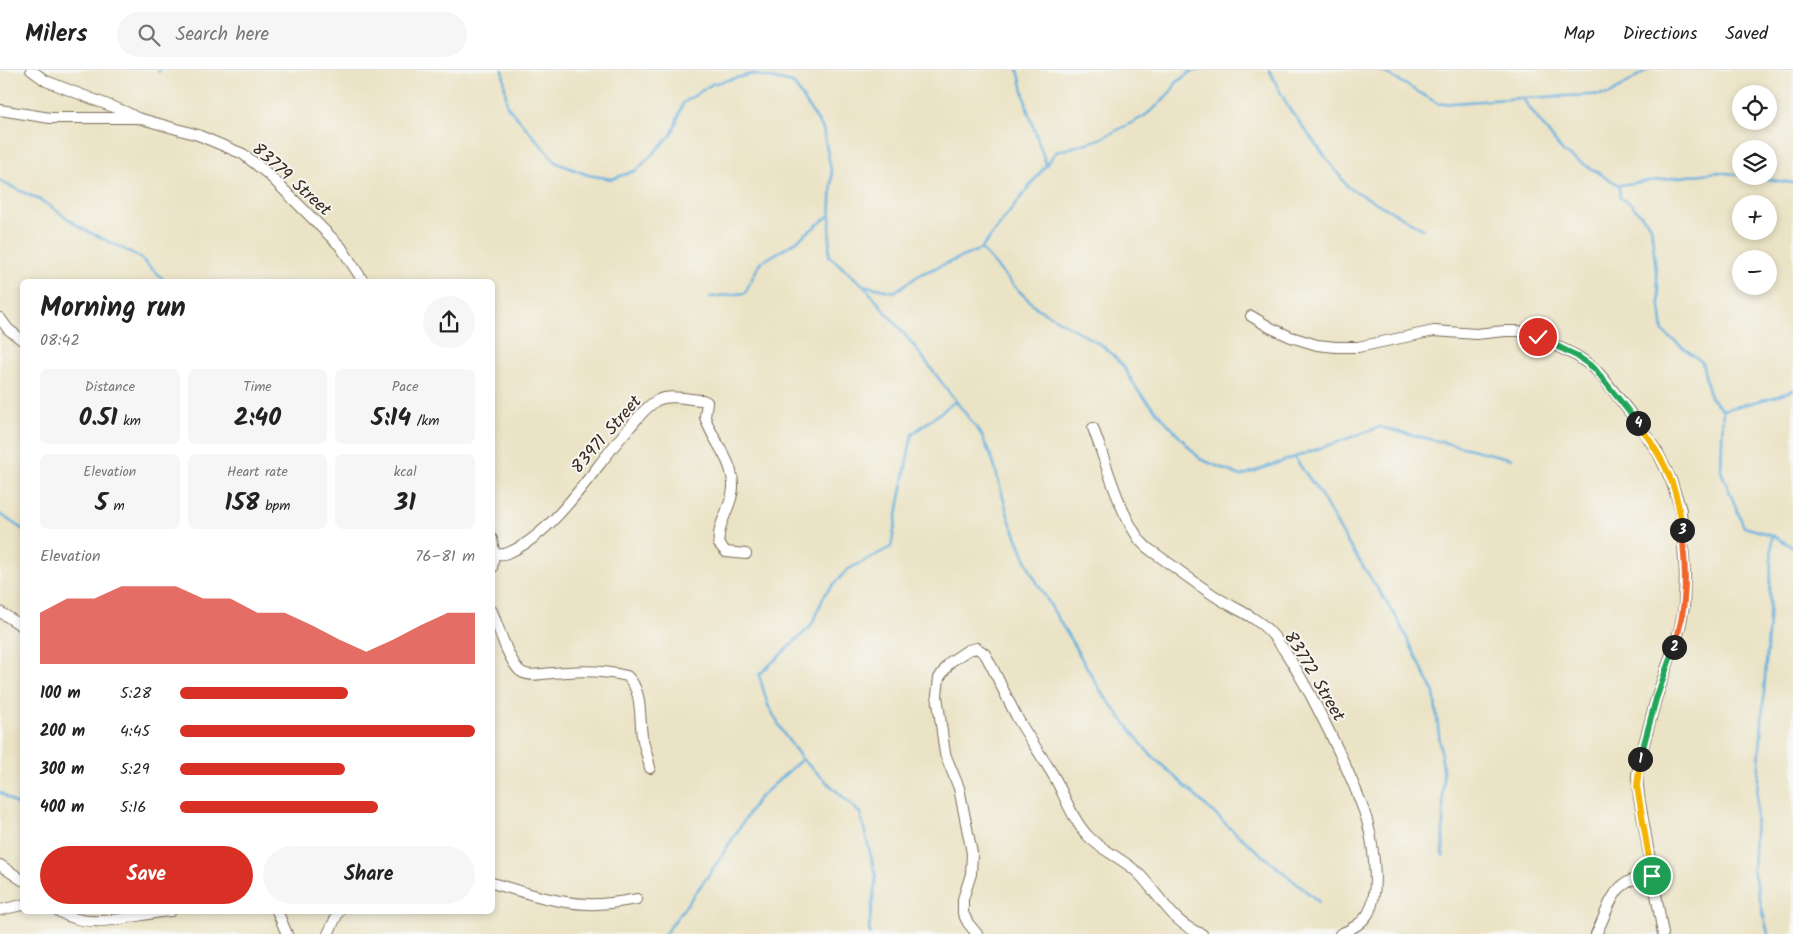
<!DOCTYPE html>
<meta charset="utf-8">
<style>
:root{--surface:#fff;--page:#f6f6f6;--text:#222;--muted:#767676;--line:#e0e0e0;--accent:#d93025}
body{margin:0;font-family:Kalam,sans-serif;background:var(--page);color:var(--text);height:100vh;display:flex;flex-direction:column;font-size:19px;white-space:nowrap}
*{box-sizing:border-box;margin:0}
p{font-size:16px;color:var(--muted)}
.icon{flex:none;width:28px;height:28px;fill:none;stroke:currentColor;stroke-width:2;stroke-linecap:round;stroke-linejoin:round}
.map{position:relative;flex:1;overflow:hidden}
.details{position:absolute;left:20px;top:209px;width:475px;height:635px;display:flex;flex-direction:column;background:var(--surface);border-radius:8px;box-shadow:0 2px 8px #0003}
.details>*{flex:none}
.tools{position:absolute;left:1732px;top:15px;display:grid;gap:10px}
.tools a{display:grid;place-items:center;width:45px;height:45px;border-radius:50%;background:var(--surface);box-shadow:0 2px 8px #0003;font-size:25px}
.pin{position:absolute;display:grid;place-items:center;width:42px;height:42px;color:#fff;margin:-21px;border:2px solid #fff;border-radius:50%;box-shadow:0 1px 5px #0007}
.km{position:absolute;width:25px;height:25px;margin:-12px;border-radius:50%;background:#222;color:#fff;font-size:14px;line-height:25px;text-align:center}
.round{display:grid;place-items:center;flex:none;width:52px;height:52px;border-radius:26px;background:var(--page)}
.head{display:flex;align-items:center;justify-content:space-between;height:85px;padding:0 20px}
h1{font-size:28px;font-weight:700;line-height:38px}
.figures{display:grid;grid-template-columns:repeat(3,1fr);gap:8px;height:85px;padding:5px 20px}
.figures div{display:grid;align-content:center;border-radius:8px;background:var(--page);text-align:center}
.figures b{font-size:25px;font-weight:700}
.figures small{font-size:14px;font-weight:400}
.figures p{font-size:14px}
.chart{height:140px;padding:10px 20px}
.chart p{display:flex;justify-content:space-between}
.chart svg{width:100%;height:90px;margin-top:5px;fill:var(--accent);opacity:.7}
.action{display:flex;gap:10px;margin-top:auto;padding:10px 20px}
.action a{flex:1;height:58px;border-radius:30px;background:var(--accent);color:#fff;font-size:20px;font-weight:700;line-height:58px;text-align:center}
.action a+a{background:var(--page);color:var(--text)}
ul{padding:0 20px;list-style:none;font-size:16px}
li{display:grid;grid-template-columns:80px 60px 1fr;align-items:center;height:38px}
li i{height:12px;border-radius:6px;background:var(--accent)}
header{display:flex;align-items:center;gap:30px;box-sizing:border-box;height:70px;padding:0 25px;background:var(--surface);border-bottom:1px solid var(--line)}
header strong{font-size:24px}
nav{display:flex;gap:28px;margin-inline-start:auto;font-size:18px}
.search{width:350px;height:45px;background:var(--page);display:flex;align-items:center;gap:12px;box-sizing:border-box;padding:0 18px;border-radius:28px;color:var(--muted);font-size:19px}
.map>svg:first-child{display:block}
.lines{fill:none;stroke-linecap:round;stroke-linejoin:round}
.stream{stroke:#66b0de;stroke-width:2.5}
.minor-casing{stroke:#796b58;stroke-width:12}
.minor{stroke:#fff;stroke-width:10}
.split-1-casing{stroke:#fff;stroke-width:10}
.split-2-casing{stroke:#fff;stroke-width:10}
.split-3-casing{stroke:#fff;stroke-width:10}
.split-4-casing{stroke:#fff;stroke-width:10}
.split-5-casing{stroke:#fff;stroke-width:10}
.split-1{stroke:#f5b400;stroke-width:6}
.split-2{stroke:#22a559;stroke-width:6}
.split-3{stroke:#f0652b;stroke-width:6}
.split-4{stroke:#f5b400;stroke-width:6}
.split-5{stroke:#22a559;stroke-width:6}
.labels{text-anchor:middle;stroke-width:4;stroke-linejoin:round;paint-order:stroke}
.street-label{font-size:18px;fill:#3b2a1e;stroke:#f6f6f2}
</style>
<header>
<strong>Milers</strong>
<div class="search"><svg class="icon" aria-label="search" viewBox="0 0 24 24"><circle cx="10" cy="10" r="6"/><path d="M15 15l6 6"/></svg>Search here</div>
<nav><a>Map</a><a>Directions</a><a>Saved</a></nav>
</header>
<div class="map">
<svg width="1793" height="864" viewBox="0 0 1793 864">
<rect width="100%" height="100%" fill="#f6f6f2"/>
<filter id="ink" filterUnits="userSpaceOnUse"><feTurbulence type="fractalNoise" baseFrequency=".02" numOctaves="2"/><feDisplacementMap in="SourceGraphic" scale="10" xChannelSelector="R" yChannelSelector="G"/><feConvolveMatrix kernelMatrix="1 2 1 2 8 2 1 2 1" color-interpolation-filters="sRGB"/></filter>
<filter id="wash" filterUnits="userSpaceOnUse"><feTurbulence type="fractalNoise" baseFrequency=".0096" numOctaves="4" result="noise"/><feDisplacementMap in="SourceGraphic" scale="20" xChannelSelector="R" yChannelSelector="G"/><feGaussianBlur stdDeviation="1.12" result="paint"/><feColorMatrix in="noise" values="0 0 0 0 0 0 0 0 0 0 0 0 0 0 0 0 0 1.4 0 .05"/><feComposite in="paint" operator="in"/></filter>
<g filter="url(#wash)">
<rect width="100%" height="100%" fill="#ebe3c5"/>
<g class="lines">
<path class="stream" d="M 503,0 L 507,36 L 557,93 L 588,105 L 612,109 L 637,100 L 672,64 L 683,33 L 712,14 L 752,4 L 793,13 L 823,59 L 832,105 L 829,186 L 863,215 L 894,222 L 921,204 L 981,179 L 1056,82 L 1100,69 L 1143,47 L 1156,37 L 1172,20 L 1176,13 L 1190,2 L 1199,0
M 1018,0 L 1028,41 L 1046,94
M 1269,0 L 1288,37 L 1348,117 L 1423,159
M 1377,0 L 1382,1 L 1439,34 L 1522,28 L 1563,82 L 1619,115 L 1620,128 L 1630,133 L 1651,156 L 1663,262 L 1702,292 L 1710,327 L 1723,340 L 1721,401 L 1744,457 L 1772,465 L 1793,477
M 158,2 L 160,0
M 1523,28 L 1610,24 L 1647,0
M 1747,106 L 1793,113
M 0,111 L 46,133 L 81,158 L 138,186 L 165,211
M 1619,115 L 1718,102 L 1741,105
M 981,179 L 1015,217 L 1037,238 L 1103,276 L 1122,294 L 1138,321 L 1200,389 L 1241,406 L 1380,357 L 1512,389
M 864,216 L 911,272 L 981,364 L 993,391 L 1009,449 L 1032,504 L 1102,623 L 1147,681 L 1231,759 L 1319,832
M 710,227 L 745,223 L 760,193 L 794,173 L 830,145
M 1723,340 L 1778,326 L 1793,320
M 1294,387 L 1319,422 L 1346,470 L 1398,550 L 1434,623 L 1443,699 L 1443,786
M 0,444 L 22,459
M 0,722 L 22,739
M 665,864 L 713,799 L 758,729 L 802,689
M 870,864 L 869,858 L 876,806 L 860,743 L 802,689 L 784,664 L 768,635 L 759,605 L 811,556 L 825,524 L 847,500 L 891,477 L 912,364 L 956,331
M 1768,864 L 1753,800 L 1757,724 L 1769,550 L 1772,465"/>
</g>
</g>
<g filter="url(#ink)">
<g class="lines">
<g class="minor-casing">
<path id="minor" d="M 31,0 L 46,11 L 126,42 L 137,48
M 0,40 L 50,48 L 138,48 L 198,65 L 243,84 L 268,104 L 341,177 L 363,211
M 1251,246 L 1271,258 L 1291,267 L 1317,275 L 1336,277 L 1358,277 L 1434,261 L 1476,264 L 1505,261 L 1519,261 L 1538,267 L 1577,286 L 1594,298 L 1604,309 L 1635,349 L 1658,383 L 1671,410 L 1681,440 L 1685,505 L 1684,536 L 1680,558 L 1656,629 L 1640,689 L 1637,705 L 1639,727 L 1663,864
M 0,248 L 8,259 L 22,270
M 1093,358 C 1106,392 1117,436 1137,466 C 1141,473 1147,478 1153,482 C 1175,497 1196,514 1218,528 C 1235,539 1255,546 1269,561 C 1286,579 1298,603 1310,624 C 1330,662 1349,700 1364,741 C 1372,763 1381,820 1369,842 C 1364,852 1351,860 1340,864
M 492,469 L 494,483 L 492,498
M 494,483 C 500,486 506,484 512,481 C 558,460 596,394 630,357 C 638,348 646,336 658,330 C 671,324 690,330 703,330 L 707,332 L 705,347 L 706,350 C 714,373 734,391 733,418 C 732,437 716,455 719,474 L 726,482 L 746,484
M 492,541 C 498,556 508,590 520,601 C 526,606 535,605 542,604 C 573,601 597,599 627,606 C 643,621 639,646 642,666 C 644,677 648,687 650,698
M 0,542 L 22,556
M 0,795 L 22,810
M 492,813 C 523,822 555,833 587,834 C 604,835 620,832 637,829
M 0,840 L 22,835
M 58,841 C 93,863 134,843 171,841
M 277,841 L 287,864
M 328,864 L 339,841
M 977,864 L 968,853 L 963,843 L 963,829 L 971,804 L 972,783 L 959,718 L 945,684 L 937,625 L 939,608 L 950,592 L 968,580 L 977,578 L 985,584 C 997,605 1006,627 1018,649 C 1030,670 1044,689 1056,710 C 1066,729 1073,750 1088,766 C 1103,782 1125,789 1140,805 C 1160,826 1173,854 1202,864
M 1596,864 C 1612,833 1611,808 1653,806"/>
</g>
<use href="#minor" class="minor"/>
</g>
</g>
<g class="lines" filter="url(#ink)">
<g class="split-1-casing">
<path id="split-1" d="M 1640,689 L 1637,716 L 1652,806"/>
</g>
<g class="split-2-casing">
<path id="split-2" d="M 1640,689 L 1656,629 L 1674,577"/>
</g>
<g class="split-3-casing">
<path id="split-3" d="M 1674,577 C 1688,537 1686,502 1682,460"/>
</g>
<g class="split-4-casing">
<path id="split-4" d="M 1638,353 C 1664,390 1678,415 1682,460"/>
</g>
<g class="split-5-casing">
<path id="split-5" d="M 1538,267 L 1577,286 L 1594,298 L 1638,353"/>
</g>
<use href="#split-1" class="split-1"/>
<use href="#split-2" class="split-2"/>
<use href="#split-3" class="split-3"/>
<use href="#split-4" class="split-4"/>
<use href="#split-5" class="split-5"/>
</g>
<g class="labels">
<g class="street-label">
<text transform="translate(292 109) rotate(42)" y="6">83779 Street</text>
<text transform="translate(606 364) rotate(-49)" y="6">83971 Street</text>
<text transform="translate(1315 606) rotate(59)" y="6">83772 Street</text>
</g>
</g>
</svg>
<div class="tools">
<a><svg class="icon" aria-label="locate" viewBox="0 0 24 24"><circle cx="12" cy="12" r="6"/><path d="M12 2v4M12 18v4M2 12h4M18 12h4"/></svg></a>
<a><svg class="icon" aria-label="layers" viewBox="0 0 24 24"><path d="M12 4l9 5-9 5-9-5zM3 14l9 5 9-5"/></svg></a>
<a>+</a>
<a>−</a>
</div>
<div class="pin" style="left:1652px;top:806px;background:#1e9e55"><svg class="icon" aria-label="arrive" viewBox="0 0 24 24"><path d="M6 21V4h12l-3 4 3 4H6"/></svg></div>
<div class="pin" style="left:1538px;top:267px;background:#d93025"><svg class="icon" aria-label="check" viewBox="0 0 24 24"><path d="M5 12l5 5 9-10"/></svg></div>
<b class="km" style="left:1640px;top:689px">1</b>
<b class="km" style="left:1674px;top:577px">2</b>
<b class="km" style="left:1682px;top:460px">3</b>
<b class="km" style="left:1638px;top:353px">4</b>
<section class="details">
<div class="head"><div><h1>Morning run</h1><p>08:42</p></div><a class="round"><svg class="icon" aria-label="share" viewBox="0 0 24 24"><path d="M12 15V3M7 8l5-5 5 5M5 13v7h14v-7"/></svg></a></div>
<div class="figures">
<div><p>Distance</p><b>0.51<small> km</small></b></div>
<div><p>Time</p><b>2:40</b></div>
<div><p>Pace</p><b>5:14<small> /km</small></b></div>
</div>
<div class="figures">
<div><p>Elevation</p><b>5<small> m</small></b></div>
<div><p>Heart rate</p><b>158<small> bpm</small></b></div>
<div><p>kcal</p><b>31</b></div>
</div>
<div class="chart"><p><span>Elevation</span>76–81 m</p>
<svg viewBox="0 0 160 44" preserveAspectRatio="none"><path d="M0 44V19L10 12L20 12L30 6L40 6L50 6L60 12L70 12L80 19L90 19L100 25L110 32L120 38L130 32L140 25L150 19L160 19V44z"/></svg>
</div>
<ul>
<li><b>100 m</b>5:28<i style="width:57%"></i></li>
<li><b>200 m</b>4:45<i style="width:100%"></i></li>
<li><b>300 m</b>5:29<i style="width:56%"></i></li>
<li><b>400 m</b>5:16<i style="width:67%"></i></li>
</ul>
<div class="action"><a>Save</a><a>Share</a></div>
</section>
</div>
